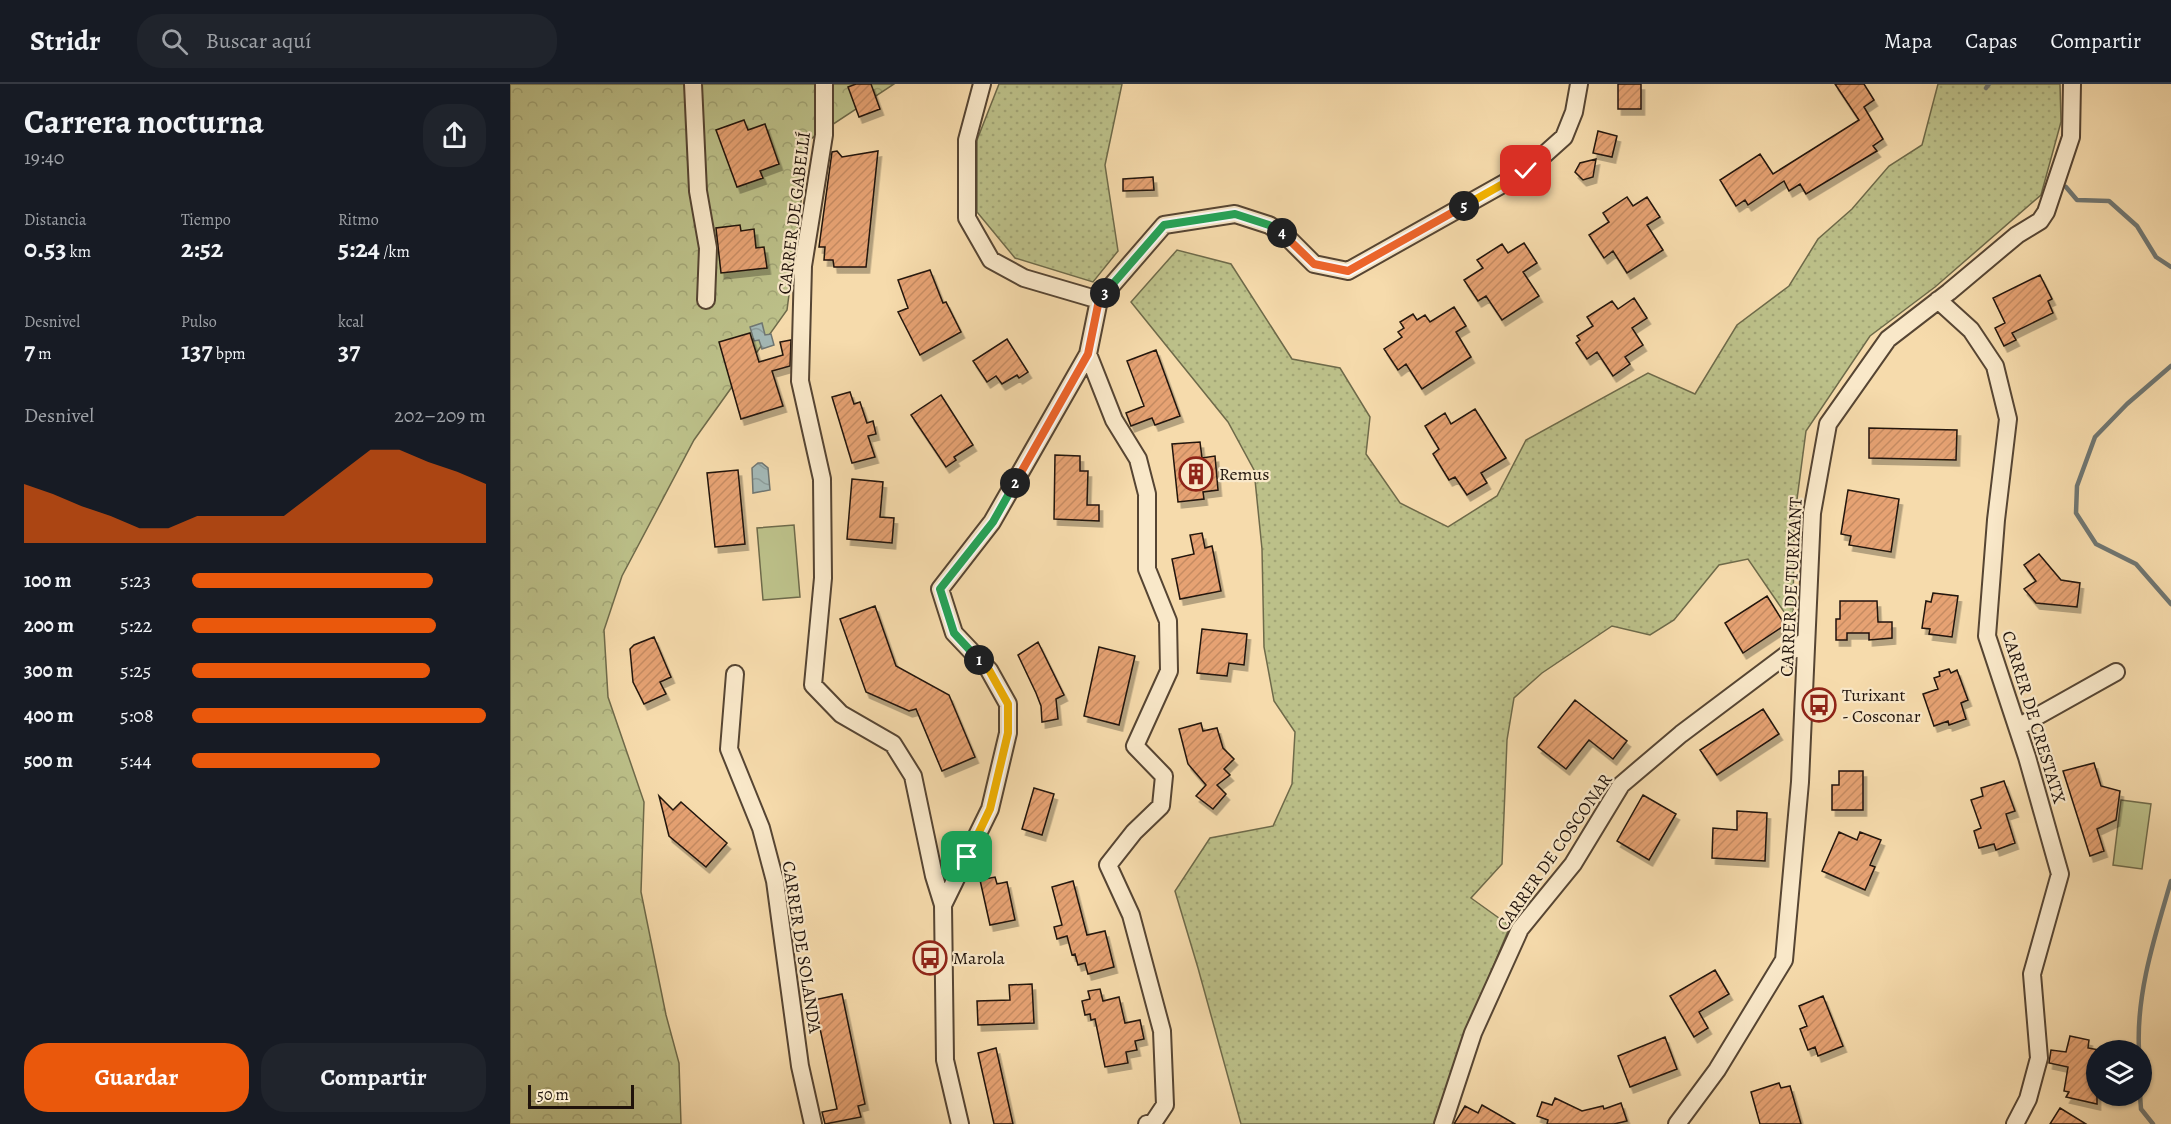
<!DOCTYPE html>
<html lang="es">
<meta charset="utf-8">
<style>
:root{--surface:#171b24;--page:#20242c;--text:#f1f3f6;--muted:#9ea1a6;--line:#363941;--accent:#ea580c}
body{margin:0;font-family:Alegreya,serif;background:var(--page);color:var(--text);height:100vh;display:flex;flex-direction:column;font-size:22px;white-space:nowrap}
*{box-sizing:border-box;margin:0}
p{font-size:20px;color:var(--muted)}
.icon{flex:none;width:33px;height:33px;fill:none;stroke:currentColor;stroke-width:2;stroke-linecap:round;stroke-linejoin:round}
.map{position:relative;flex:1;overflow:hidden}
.panel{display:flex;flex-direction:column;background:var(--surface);width:510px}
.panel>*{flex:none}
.tools{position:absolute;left:1576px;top:956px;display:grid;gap:12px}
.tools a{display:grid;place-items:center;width:66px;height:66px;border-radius:50%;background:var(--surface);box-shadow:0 2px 4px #0004;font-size:30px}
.scale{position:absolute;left:18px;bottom:15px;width:106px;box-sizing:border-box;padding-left:6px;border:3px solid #20130b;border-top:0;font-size:16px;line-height:21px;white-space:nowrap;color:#20130b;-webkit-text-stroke:4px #f9e8c9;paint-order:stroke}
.pin{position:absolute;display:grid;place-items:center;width:51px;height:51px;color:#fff;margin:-26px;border-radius:12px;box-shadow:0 3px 9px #0006}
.km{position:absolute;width:30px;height:30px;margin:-15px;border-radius:50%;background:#222;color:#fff;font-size:16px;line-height:30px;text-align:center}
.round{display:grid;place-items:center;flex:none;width:63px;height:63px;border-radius:24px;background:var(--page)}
.headline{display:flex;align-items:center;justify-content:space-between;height:102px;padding:0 24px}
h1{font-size:33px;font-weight:600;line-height:45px}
.metrics{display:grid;grid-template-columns:repeat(3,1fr);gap:9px;height:102px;padding:6px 24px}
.metrics div{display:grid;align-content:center}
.metrics b{font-size:26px;font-weight:600}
.metrics small{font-size:16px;font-weight:400}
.metrics p{font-size:16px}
.chart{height:168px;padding:12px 24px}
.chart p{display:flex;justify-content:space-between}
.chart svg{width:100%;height:108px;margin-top:6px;fill:var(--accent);opacity:.7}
.action{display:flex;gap:12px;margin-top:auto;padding:12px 24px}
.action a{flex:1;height:69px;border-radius:24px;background:var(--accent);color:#fff;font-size:24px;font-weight:600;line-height:69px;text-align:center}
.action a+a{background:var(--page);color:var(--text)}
ul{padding:0 24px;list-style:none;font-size:20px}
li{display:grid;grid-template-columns:96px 72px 1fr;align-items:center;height:45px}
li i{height:15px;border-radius:8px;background:var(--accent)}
header{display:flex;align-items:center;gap:36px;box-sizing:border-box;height:84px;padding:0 30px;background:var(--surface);border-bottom:2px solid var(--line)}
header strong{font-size:28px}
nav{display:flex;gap:33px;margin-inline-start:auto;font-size:21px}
.search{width:420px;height:54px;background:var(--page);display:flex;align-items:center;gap:15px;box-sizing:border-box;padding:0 21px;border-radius:24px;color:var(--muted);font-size:22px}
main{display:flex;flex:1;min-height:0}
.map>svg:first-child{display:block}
.grass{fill:url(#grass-dots);stroke:#6e6a4a;stroke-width:1.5}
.forest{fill:url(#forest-crowns);stroke:#6e6a4a;stroke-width:1.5}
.pitch{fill:#bcc089;stroke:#6e6a4a;stroke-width:1.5}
.water{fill:url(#water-waves);stroke:#6f7672;stroke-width:1.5}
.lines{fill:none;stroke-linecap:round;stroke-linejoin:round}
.stream{stroke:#6f7672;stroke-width:4.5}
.building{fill:url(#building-hatch);stroke:#20130b;stroke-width:1.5;filter:url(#shadow)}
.street-casing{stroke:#564533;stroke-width:20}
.street{stroke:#f9e8c9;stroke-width:16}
.split-1-casing{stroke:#fff;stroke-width:12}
.split-2-casing{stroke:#fff;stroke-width:12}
.split-3-casing{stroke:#fff;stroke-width:12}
.split-4-casing{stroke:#fff;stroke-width:12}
.split-5-casing{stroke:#fff;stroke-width:12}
.split-6-casing{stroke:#fff;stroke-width:12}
.split-1{stroke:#f5b400;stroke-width:8}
.split-2{stroke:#22a559;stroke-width:8}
.split-3{stroke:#f0652b;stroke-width:8}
.split-4{stroke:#22a559;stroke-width:8}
.split-5{stroke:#f0652b;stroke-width:8}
.split-6{stroke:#f5b400;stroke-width:8}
.labels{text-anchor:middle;stroke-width:4.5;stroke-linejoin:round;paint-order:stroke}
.street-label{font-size:18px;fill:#20130b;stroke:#f9e8c9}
.poi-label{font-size:18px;fill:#20130b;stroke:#f9e8c9;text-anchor:start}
</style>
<header>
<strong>Stridr</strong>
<div class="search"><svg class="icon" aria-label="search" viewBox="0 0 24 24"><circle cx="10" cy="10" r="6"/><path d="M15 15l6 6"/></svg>Buscar aquí</div>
<nav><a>Mapa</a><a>Capas</a><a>Compartir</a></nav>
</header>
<main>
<section class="panel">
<div class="headline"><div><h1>Carrera nocturna</h1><p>19:40</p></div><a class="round"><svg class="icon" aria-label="share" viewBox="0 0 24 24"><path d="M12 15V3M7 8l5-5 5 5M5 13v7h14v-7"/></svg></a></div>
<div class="metrics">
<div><p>Distancia</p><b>0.53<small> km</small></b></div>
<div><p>Tiempo</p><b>2:52</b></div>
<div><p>Ritmo</p><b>5:24<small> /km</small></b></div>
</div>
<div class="metrics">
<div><p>Desnivel</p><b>7<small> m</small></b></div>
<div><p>Pulso</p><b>137<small> bpm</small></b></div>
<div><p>kcal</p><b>37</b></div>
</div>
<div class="chart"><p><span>Desnivel</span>202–209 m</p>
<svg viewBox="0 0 160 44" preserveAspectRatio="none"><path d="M0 44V20L10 24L20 29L30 33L40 38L50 38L60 33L70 33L80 33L90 33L100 24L110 15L120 6L130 6L140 11L150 15L160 20V44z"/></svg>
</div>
<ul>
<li><b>100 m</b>5:23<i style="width:82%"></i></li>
<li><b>200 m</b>5:22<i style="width:83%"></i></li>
<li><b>300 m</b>5:25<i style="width:81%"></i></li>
<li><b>400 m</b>5:08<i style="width:100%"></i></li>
<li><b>500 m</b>5:44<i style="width:64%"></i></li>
</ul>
<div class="action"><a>Guardar</a><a>Compartir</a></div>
</section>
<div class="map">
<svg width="1661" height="1040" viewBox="0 0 1661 1040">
<defs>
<pattern id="grass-dots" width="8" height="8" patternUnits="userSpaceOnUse" patternTransform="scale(1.5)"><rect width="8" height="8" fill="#bcc089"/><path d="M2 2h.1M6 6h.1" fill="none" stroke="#a1a475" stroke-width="1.8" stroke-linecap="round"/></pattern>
<pattern id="forest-crowns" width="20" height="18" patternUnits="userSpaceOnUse" patternTransform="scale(1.5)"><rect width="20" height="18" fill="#bcc089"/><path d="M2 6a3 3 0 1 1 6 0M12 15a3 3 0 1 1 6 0" fill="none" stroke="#a1a475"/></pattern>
<pattern id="water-waves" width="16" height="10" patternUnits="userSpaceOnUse" patternTransform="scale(1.5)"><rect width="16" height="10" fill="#a3b8b6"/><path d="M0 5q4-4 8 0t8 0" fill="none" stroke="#8c9d9b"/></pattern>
<pattern id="building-hatch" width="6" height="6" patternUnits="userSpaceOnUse" patternTransform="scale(1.5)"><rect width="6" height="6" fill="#e6a273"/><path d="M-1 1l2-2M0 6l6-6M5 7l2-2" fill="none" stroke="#c58b62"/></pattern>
<filter id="shadow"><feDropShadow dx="3.5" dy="6" stdDeviation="0" flood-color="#0004"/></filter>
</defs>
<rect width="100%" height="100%" fill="#f6dbac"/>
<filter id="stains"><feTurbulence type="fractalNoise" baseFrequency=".00333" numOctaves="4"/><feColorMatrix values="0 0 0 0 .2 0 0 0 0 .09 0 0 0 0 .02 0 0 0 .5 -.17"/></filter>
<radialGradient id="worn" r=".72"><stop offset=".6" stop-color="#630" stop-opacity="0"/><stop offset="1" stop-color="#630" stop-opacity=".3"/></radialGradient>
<path class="grass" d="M 489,0 L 612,0 L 595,81 L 608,167 L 583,198 L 505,174 L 467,128 L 467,56 Z
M 1428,0 L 1550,0 L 1551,38 L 1531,111 L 1425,203 L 1360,252 L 1296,347 L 1284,438 L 1283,541 L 1238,475 L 1209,481 L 1164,536 L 1140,551 L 1102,542 L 1032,589 L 1004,614 L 997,656 L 992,780 L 961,814 L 1000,842 L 948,967 L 925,1040 L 731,1040 L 688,884 L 665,807 L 700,754 L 763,742 L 782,700 L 785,648 L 764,617 L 754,563 L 752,465 L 744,386 L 718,338 L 621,218 L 667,166 L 721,180 L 782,275 L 830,284 L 860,333 L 856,370 L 890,419 L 938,443 L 987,412 L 1016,356 L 1138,289 L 1185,310 L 1227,241 L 1279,202 L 1308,155 L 1342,125 L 1379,82 L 1412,61 Z"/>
<path class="forest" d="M 0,0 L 384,0 L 299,56 L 277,226 L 184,356 L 112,492 L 94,546 L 98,613 L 134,718 L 131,808 L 156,931 L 169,979 L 171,1040 L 0,1040 Z"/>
<path class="pitch" d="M 284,441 L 290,513 L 253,516 L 247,444 Z
M 1611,716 L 1641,720 L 1632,785 L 1603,781 Z"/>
<path class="water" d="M 252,239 L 255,251 L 261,250 L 264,261 L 252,265 L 249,256 L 244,257 L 240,243 Z
M 248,379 L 252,379 L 258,384 L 260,406 L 243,409 L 242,384 Z"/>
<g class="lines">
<path class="stream" d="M 1476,4 L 1479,0
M 1556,103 L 1567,116 L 1599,117 L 1627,142 L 1646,173 L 1661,183
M 1661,282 L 1617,320 L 1585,353 L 1567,402 L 1566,429 L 1586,460 L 1626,480 L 1661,520
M 1629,966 C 1626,909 1645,852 1661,797
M 1630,1011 L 1631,1025 L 1643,1040"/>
</g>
<path class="building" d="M 346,0 L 361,0 L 370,25 L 349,33 L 338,3 Z
M 1108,0 L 1131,0 L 1131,25 L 1108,25 Z
M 1325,0 L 1354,0 L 1364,16 L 1354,23 L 1373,55 L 1363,62 L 1367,67 L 1296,110 L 1290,100 L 1279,107 L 1274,97 L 1238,121 L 1235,116 L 1226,122 L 1210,96 L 1250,70 L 1263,90 L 1349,36 Z
M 234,36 L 238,46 L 255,40 L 269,80 L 250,87 L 253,94 L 227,103 L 206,46 Z
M 1088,47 L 1107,52 L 1102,73 L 1083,69 Z
M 327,67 L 332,73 L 368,67 L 356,183 L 324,183 L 323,176 L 314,176 L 315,163 L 309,163 L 322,68 Z
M 1086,75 L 1083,93 L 1073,96 L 1065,88 L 1070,79 Z
M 643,93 L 644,106 L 613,107 L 613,95 Z
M 1117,113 L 1123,122 L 1137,113 L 1150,133 L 1137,141 L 1153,166 L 1117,189 L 1103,167 L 1094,174 L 1079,151 L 1099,138 L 1093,129 Z
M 230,141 L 231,147 L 244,145 L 246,164 L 254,163 L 257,184 L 211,189 L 206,144 Z
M 1014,159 L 1027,179 L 1013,188 L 1029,212 L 992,236 L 976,212 L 968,217 L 954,196 L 973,184 L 967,176 L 992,160 L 998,169 Z
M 420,186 L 433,219 L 436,218 L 451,248 L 410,271 L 388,228 L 398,224 L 388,196 Z
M 1530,191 L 1542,215 L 1538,217 L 1543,229 L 1502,249 L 1506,256 L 1494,262 L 1485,244 L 1495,239 L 1483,214 Z
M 1124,214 L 1137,234 L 1122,244 L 1133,261 L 1115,273 L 1120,280 L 1103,292 L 1087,268 L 1077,275 L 1066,259 L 1070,256 L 1067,252 L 1083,242 L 1077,233 L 1102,217 L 1108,225 Z
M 944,223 L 956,242 L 946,248 L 961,273 L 912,305 L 896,280 L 888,286 L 874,265 L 892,253 L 888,248 L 894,244 L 890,238 L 903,230 L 907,236 L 915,231 L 920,238 Z
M 240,249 L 249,278 L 273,271 L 270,258 L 281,256 L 280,282 L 262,287 L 273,322 L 231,335 L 209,258 Z
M 497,255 L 518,288 L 509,294 L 507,291 L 492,300 L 486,292 L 477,298 L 463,277 Z
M 646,266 L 670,332 L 645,341 L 642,334 L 621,342 L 616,329 L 634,322 L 617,277 Z
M 340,308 L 344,320 L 350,318 L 357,339 L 363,337 L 366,350 L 358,352 L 365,373 L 342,379 L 322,313 Z
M 431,311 L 463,361 L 444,373 L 446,376 L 436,383 L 401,331 Z
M 965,325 L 996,374 L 971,389 L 977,399 L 957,411 L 945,393 L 939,396 L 923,370 L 929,365 L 915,342 L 935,329 L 941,340 Z
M 1359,344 L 1447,346 L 1446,376 L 1359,374 Z
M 690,358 L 692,374 L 705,372 L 708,406 L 693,408 L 694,415 L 668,418 L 662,360 Z
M 545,371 L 570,372 L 570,387 L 578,387 L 577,421 L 589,421 L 589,437 L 544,435 Z
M 228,386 L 235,460 L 205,463 L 197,389 Z
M 342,395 L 373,398 L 370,433 L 384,434 L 382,459 L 337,455 Z
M 1338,406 L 1389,415 L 1381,468 L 1339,461 L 1341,452 L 1331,450 Z
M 692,449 L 695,464 L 702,462 L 711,507 L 670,515 L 662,475 L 684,470 L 680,451 Z
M 1529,470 L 1551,496 L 1570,499 L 1567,523 L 1526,519 L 1514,505 L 1526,497 L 1514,481 Z
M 1423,509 L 1448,512 L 1442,553 L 1419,550 L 1420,545 L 1412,544 L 1416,517 L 1421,518 Z
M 1257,512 L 1275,541 L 1233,569 L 1215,539 Z
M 1330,517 L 1367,517 L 1368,538 L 1382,538 L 1382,554 L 1359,556 L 1359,549 L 1337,549 L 1337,556 L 1326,556 L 1326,535 L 1330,535 Z
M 365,522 L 386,582 L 439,611 L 465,673 L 432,687 L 406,625 L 399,627 L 356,608 L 330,535 Z
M 692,545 L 737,550 L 734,581 L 719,579 L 717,592 L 687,589 Z
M 144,553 L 161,593 L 150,598 L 156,610 L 134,620 L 123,598 L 120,565 L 124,561 Z
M 528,558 L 554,611 L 546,615 L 548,635 L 532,638 L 531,622 L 526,609 L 508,571 Z
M 589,563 L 625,572 L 609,641 L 574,632 Z
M 1439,585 L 1441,589 L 1447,586 L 1458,616 L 1451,619 L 1456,635 L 1439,641 L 1438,637 L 1424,642 L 1413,610 L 1428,605 L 1424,594 L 1430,592 L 1429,588 Z
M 1065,616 L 1117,657 L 1103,675 L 1079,656 L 1056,685 L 1028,663 Z
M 1253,625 L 1269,650 L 1207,691 L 1190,666 Z
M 691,639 L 693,647 L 707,644 L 713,664 L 724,675 L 714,685 L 720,691 L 707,701 L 716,710 L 703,725 L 686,712 L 696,701 L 678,680 L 669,645 Z
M 1584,679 L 1591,702 L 1610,707 L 1606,736 L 1587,745 L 1594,767 L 1580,772 L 1553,687 Z
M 1329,687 L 1353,687 L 1353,726 L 1322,726 L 1322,701 L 1329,701 Z
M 1494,697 L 1505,727 L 1496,730 L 1505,759 L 1486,766 L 1484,760 L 1469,764 L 1464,747 L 1471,744 L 1461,716 L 1473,712 L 1471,704 Z
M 524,704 L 544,710 L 532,751 L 512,745 Z
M 1133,711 L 1166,730 L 1139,776 L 1107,757 Z
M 149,712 L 163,726 L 171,718 L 217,759 L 196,783 L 159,752 Z
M 1227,727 L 1257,729 L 1255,777 L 1202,774 L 1203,744 L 1227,746 Z
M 1329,748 L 1347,756 L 1350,748 L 1371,756 L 1360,781 L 1365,783 L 1355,806 L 1312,787 Z
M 485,793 L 487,800 L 497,798 L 505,836 L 480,841 L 470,796 Z
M 563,797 L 577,851 L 595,847 L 604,883 L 578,890 L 575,879 L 568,881 L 565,870 L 562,871 L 557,852 L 547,855 L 544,843 L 552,841 L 542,803 Z
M 1205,886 L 1219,910 L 1189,928 L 1198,944 L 1184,953 L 1160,912 Z
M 522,900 L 524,939 L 468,941 L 467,917 L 500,916 L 499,901 Z
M 590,905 L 593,917 L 609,913 L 615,939 L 630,936 L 634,955 L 625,957 L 627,966 L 616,968 L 618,979 L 595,983 L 585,935 L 581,936 L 580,930 L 575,931 L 572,917 L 580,915 L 578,907 Z
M 332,910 L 355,1020 L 348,1022 L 351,1033 L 315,1040 L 312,1028 L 327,1025 L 304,916 Z
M 1313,912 L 1333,962 L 1308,972 L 1305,963 L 1298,966 L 1290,945 L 1297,942 L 1289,922 Z
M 1560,952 L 1579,956 L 1578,964 L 1589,966 L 1587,966 L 1584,990 L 1587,990 L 1587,1020 L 1556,1013 L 1559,1008 L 1554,1007 L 1558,983 L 1539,979 L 1541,966 L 1556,968 Z
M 1155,953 L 1167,985 L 1120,1003 L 1108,972 Z
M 486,964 L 503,1040 L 484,1040 L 468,969 Z
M 1269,999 L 1271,1004 L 1280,1002 L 1291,1040 L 1250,1040 L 1241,1008 Z
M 1045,1014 L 1072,1027 L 1093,1022 L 1094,1025 L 1111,1019 L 1117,1037 L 1104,1040 L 1037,1040 L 1038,1036 L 1027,1032 L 1032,1018 L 1042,1021 Z
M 972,1021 L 1005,1040 L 944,1040 L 955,1022 L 968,1029 Z
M 1550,1024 L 1576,1040 L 1540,1040 Z"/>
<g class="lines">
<g class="street-casing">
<path id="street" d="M 183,0 L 188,107 L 198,164 L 196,216
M 314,0 L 314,51 L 293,182 L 290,297 L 312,395 L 313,494 L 303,601 L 331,630 L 383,660 L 403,692 L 424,792 L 433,821
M 472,0 L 457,56 L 457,134 L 481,176 L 514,194 L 589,216
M 1428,216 L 1461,246 L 1485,282 L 1498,335 L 1486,436 L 1477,552 L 1517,673 L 1550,790 L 1522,890 L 1529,974 L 1518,1015 L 1505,1040
M 578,270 L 604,336 L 628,375 L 637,410 L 637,485 L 658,537 L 659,587 L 625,662 L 654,692 L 651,722 L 624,748 L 598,781 L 621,831 L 652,947 L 655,1021 L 643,1039 L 637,1040
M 225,590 L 219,665 L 251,744 L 265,797 L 290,982 L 303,1040
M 1508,643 L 1606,588
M 450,1040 L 435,976 L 433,821 L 480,725 L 498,649 L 498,620 L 479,586 L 444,549 L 430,505 L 482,438 L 578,270 L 589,216 L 654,141 L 725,130 L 759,141 L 776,152 L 804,180 L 838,187 L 1016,87 L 1054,53 L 1064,28 L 1069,0
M 933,1040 L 963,949 L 1010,845 L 1063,780 L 1111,701 L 1171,650 L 1296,556
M 1167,1040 L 1207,986 L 1274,876 L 1290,698 L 1302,429 L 1318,340 L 1378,255 L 1439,208 L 1507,151 L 1530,137 L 1536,128 L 1561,53 L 1562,0"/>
</g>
<use href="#street" class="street"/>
</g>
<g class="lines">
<g class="split-1-casing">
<path id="split-1" d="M 457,773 L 480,725 L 498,649 L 498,620 L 479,586 L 469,576"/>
</g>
<g class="split-2-casing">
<path id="split-2" d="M 469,576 L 444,549 L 430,505 L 483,438 L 505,399"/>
</g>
<g class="split-3-casing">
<path id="split-3" d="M 505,399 L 578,270 L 589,216 L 595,209"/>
</g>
<g class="split-4-casing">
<path id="split-4" d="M 595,209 L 654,141 L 725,130 L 759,141 L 772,149"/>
</g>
<g class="split-5-casing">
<path id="split-5" d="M 772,149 L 804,180 L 838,187 L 954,122"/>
</g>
<g class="split-6-casing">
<path id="split-6" d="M 954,122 L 1016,87"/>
</g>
<use href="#split-1" class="split-1"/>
<use href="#split-2" class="split-2"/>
<use href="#split-3" class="split-3"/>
<use href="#split-4" class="split-4"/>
<use href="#split-5" class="split-5"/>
<use href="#split-6" class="split-6"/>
</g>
<defs>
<g id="building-ring" transform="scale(1.725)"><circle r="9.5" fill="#f9e8c9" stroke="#8f2418" stroke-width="1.5"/><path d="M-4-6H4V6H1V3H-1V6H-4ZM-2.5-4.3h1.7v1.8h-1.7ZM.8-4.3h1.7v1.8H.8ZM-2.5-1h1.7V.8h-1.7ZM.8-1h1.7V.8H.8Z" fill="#8f2418"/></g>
<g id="bus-ring" transform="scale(1.725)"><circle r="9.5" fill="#f9e8c9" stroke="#8f2418" stroke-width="1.5"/><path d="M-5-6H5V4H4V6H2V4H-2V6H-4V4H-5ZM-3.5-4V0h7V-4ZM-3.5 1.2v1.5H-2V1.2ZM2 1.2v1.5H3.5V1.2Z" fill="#8f2418"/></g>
</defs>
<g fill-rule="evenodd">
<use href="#building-ring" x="686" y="390"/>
<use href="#bus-ring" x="1309" y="621"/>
<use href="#bus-ring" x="420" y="874"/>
</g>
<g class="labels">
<g class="street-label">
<text transform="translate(284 129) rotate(-83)" y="6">CARRER DE GABELLÍ</text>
<text transform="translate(1281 503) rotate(-87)" y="6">CARRER DE TURIXANT</text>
<text transform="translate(1524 633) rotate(73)" y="6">CARRER DE CRESTATX</text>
<text transform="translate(1044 768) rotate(-55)" y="6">CARRER DE COSCONAR</text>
<text transform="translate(292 863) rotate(81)" y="6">CARRER DE SOLANDA</text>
</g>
<g class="poi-label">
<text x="709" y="396">Remus</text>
<text x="1332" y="617">Turixant<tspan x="1332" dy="21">- Cosconar</tspan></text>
<text x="443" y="880">Marola</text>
</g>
</g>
<rect width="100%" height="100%" filter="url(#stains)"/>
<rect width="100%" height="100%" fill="url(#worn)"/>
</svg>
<div class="tools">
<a><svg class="icon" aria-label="layers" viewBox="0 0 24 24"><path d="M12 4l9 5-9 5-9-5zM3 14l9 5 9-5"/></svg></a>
</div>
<div class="scale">50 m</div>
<div class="pin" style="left:457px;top:773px;background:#1e9e55"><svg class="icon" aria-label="arrive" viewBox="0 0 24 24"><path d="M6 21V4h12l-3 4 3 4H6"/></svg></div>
<div class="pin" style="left:1016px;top:87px;background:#d93025"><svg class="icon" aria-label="check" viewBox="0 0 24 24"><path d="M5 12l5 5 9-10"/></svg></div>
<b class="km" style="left:469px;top:576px">1</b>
<b class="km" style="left:505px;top:399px">2</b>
<b class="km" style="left:595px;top:209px">3</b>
<b class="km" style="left:772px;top:149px">4</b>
<b class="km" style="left:954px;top:122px">5</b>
</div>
</main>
